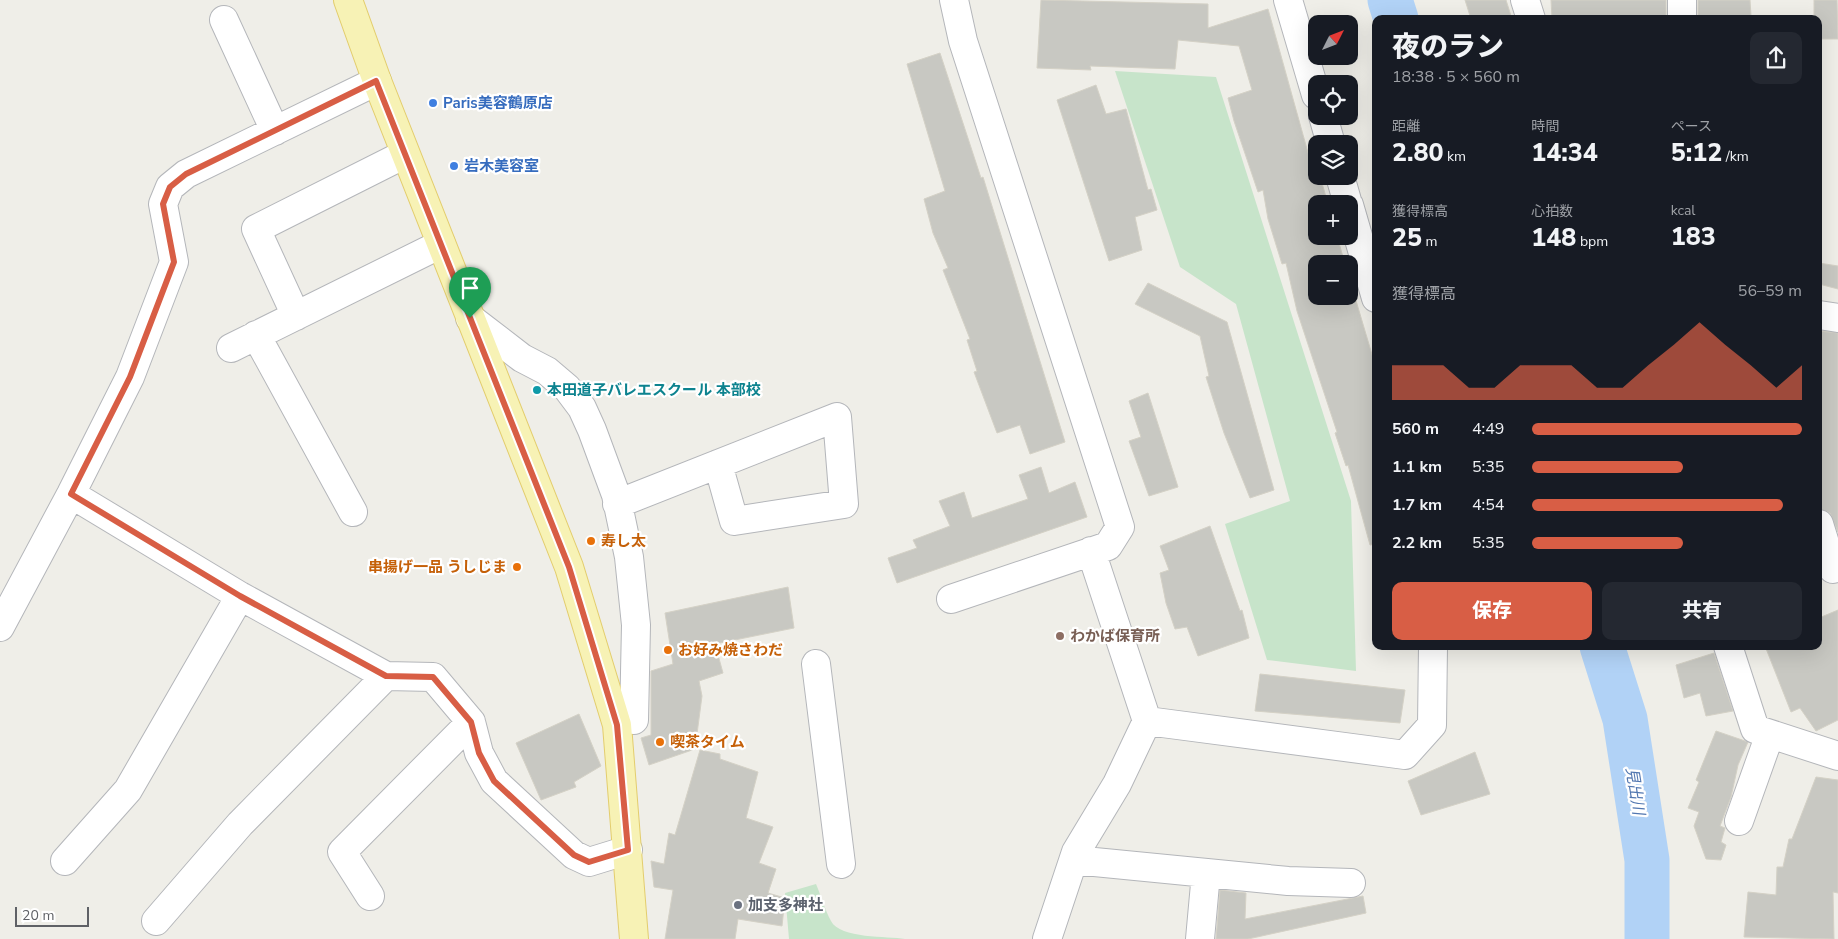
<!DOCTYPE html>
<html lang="ja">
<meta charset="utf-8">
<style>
:root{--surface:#171b24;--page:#242831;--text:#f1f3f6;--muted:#9ea1a6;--accent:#d85e45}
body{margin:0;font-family:"Nunito Sans","Noto Sans JP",sans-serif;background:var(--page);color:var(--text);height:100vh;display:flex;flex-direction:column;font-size:19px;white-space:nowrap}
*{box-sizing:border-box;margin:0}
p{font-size:16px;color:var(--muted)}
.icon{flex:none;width:28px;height:28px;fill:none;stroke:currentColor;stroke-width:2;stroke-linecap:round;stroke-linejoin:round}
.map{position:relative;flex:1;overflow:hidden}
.details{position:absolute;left:1372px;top:15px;width:450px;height:635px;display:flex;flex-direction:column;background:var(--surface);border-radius:10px;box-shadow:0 5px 20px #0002}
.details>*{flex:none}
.needle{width:32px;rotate:48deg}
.tools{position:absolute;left:1308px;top:15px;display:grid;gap:10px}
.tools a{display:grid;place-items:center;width:50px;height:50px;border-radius:10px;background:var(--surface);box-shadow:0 5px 20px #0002;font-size:25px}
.scale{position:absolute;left:15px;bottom:12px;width:74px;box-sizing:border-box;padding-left:5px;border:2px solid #5f6166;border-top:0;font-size:14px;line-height:18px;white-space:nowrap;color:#5f6166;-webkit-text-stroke:4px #fff;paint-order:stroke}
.pin{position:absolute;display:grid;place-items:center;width:42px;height:42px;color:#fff;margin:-51px -21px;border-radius:50% 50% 50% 0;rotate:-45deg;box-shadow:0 0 5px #0007}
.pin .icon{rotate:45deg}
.round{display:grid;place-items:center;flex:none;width:52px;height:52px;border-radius:10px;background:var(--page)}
.overview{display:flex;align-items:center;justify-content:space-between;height:85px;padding:0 20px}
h1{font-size:28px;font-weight:800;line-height:38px}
.stats{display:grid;grid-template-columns:repeat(3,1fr);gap:8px;height:85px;padding:5px 20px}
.stats div{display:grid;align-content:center}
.stats b{font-size:25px;font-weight:800}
.stats small{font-size:14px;font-weight:400}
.stats p{font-size:14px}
.chart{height:140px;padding:10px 20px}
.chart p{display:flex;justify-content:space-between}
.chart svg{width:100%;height:90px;margin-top:5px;fill:var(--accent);opacity:.7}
.button{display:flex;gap:10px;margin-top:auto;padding:10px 20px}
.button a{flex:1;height:58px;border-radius:10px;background:var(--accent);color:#fff;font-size:20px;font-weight:800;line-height:58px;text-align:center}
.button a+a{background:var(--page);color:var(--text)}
ul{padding:0 20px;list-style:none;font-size:16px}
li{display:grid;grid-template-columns:80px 60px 1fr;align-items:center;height:38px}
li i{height:12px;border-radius:6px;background:var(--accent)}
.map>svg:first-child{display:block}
.green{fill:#c7e4ca}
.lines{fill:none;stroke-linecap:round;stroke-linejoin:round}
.river{stroke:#b1d2f6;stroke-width:45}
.building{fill:#c8c8c2;stroke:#d4d1c6}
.minor-casing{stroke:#b4b6ba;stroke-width:30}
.major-casing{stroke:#e3cd6d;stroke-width:30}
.minor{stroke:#fff;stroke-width:28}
.major{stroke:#f7f2b5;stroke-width:28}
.route-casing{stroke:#fff;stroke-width:10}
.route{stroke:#d85e45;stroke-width:6}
.shop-dot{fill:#3f7fe0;stroke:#fff;stroke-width:2}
.culture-dot{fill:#0f9aa8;stroke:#fff;stroke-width:2}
.food-dot{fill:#e8710a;stroke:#fff;stroke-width:2}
.education-dot{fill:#8d6e63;stroke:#fff;stroke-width:2}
.worship-dot{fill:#6b7280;stroke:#fff;stroke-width:2}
.labels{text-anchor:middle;stroke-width:4.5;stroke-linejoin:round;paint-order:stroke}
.shop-label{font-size:15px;font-weight:bold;fill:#366cbe;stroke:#fff;text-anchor:start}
.culture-label{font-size:15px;font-weight:bold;fill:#0d838f;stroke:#fff;text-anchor:start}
.food-label{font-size:15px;font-weight:bold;fill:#c56008;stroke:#fff;text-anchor:start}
.education-label{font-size:15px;font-weight:bold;fill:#785e54;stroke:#fff;text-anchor:start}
.worship-label{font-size:15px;font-weight:bold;fill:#5b616d;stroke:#fff;text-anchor:start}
.water-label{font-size:16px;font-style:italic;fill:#5277b0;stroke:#fff}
</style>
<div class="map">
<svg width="1838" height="939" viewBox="0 0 1838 939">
<rect width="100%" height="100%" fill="#efeee8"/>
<path class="green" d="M 1115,71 L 1216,77 L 1351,501 L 1356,671 L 1267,660 L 1225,524 L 1290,501 L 1236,304 L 1180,267 Z
M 816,884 C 821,896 825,910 831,921 C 840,939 888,936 905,939 L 789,939 L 785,893 Z"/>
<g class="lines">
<path class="river" d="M 1390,0 L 1396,19
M 1602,646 L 1625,719 L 1647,860 L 1647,939"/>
</g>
<path class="building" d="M 1041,0 L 1208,4 L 1208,28 L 1268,9 L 1317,185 L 1322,183 L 1328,204 L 1316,204 L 1316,236 L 1337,236 L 1345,264 L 1316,264 L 1316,296 L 1349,296 L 1349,277 L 1376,368 L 1376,544 L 1370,545 L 1348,465 L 1346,466 L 1335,433 L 1337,432 L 1297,311 L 1286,263 L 1282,264 L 1268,219 L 1263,190 L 1258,192 L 1234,121 L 1228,98 L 1252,90 L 1239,46 L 1178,40 L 1175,69 L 1090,66 L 1091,70 L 1037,68 Z
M 1465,0 L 1506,0 L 1512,19 L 1471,19 Z
M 1551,0 L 1666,0 L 1666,19 L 1552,19 Z
M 1698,0 L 1750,0 L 1751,16 L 1698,19 Z
M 1814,0 L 1837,0 L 1838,39 L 1819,39 L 1819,19 L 1814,19 Z
M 940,53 L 981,178 L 983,177 L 1065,442 L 1030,454 L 1020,425 L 997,433 L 974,372 L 977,371 L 967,340 L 970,339 L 943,270 L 948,268 L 933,233 L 924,199 L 945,191 L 907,64 Z
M 1096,85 L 1106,114 L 1126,109 L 1148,190 L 1151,189 L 1157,210 L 1135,217 L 1142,250 L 1109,261 L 1057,100 Z
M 1819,263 L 1838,266 L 1838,289 L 1819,284 Z
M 1148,283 L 1227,322 L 1274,490 L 1250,498 L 1224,433 L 1206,377 L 1209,376 L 1200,336 L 1135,304 Z
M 1819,331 L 1838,333 L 1838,532 L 1830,513 L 1819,509 Z
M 1148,393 L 1178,487 L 1149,496 L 1129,441 L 1141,437 L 1129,401 Z
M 1041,467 L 1049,493 L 1075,482 L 1087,517 L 897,583 L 888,558 L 917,548 L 913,540 L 950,526 L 939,501 L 964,492 L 972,518 L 1028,499 L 1019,475 Z
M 1210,526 L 1240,611 L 1242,610 L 1249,638 L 1198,656 L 1187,627 L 1175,629 L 1166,603 L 1160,573 L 1169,570 L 1160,546 Z
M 788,587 L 794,628 L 715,644 L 723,673 L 699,681 L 702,696 L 695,749 L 649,765 L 641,738 L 651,735 L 651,671 L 673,664 L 665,613 Z
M 1838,610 L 1838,720 L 1816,731 L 1800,708 L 1791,712 L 1765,646 L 1819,646 L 1819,618 Z
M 1714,653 L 1733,711 L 1706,716 L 1700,693 L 1684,698 L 1676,665 Z
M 1260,674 L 1405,690 L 1400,723 L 1255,711 Z
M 579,714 L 601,766 L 574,782 L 576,787 L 541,800 L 516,743 Z
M 1716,731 L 1748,742 L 1738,765 L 1731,797 L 1720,826 L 1725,828 L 1721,842 L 1726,845 L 1721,860 L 1706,859 L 1694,826 L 1699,812 L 1688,808 L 1699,782 L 1696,780 Z
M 700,750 L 720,754 L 720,759 L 758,772 L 746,818 L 773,827 L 759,863 L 776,869 L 768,893 L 785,898 L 782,926 L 738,919 L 735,939 L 665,939 L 673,890 L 654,887 L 651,861 L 664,864 L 669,833 L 675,835 Z
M 1475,752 L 1490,794 L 1421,815 L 1408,781 Z
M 1816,777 L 1838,780 L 1838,893 L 1833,892 L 1834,939 L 1744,937 L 1748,892 L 1776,895 L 1777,867 L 1783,867 L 1789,839 L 1792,839 Z
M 1220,890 L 1246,893 L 1245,919 L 1363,896 L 1366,913 L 1248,939 L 1216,939 Z"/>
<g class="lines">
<g class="minor-casing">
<path id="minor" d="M 1288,0 L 1316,95
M 1525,0 L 1531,19
M 1682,19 L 1682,0
M 224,20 L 275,131
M 1323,116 L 1331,144
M 1340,176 L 1348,204
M 1349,205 L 1376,298
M 1819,315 L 1838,318
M 296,316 L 256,229 L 405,154
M 470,318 L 522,358 L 547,371 L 567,388 L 582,408 L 592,430 L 616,495 L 629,557 L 636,625 L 634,720
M 256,335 L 353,512
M 231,348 L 441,244
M 71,494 L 240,596 L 386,676 L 433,677 L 471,722 L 479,753 L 494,781 L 574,855 L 589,862 L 628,850
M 617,504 L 837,417 L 844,504 L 734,521 L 718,464
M 1819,524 L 1833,569
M 1091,551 L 1147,721 L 1405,755 L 1432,725 L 1433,646
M 951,599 L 1108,546 L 1120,527 L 963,41 L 954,0
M 0,627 L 71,494 L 130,377 L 174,262 L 163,204 L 170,187 L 186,174 L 377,81
M 1728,646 L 1755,729 L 1838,756
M 816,664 L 841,864
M 1739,821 L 1770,734
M 1074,860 L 1288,881 L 1351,883
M 65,861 L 128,790 L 240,596
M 370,896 L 342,852 L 471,722
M 156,921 L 240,824 L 386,676
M 1047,939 L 1076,852 L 1117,784 L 1147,721
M 1200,939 L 1206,873"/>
</g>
<g class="major-casing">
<path id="major" d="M 348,0 L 377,81 L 569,567 L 617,725 L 634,939"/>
</g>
<use href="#minor" class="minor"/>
<use href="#major" class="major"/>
</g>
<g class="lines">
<g class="route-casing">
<path id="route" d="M 376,81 L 569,567 L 617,725 L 628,850 L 589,862 L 574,855 L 494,781 L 479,753 L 471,722 L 433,677 L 386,676 L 240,596 L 71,494 L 130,377 L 174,262 L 163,204 L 170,187 L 186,174 Z"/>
</g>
<use href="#route" class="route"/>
</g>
<g class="shop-dot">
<circle cx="433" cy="103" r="5"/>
<circle cx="454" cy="166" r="5"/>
</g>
<circle class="culture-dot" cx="537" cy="390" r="5"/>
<g class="food-dot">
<circle cx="591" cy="541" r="5"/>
<circle cx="517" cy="567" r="5"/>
<circle cx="668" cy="650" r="5"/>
<circle cx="660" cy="742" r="5"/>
</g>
<circle class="education-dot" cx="1060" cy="636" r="5"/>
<circle class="worship-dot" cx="738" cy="905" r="5"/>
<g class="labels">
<g class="shop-label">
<text x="443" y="108">Paris美容鶴原店</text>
<text x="464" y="171">岩木美容室</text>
</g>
<g class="culture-label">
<text x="547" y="395">本田道子バレエスクール 本部校</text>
</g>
<g class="food-label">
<text x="601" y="546">寿し太</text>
<text x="507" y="572" text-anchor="end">串揚げ一品 うしじま</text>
<text x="678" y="655">お好み焼さわだ</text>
<text x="670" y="747">喫茶タイム</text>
</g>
<g class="education-label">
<text x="1070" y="641">わかば保育所</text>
</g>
<g class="worship-label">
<text x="748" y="910">加支多神社</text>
</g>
<g class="water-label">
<text transform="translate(1636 791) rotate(81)" y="6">見出川</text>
</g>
</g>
</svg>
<div class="tools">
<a><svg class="needle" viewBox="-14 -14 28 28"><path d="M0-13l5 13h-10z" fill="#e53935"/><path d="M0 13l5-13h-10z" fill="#9ea1a6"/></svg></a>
<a><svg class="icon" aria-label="locate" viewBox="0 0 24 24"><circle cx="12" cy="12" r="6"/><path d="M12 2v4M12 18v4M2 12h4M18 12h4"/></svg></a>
<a><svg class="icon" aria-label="layers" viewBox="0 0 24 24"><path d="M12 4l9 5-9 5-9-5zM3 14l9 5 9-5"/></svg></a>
<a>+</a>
<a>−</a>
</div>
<div class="scale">20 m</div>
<div class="pin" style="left:470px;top:318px;background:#1e9e55"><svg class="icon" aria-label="arrive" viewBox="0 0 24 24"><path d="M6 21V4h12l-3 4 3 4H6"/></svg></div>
<section class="details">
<div class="overview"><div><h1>夜のラン</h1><p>18:38 · 5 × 560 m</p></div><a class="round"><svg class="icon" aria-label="share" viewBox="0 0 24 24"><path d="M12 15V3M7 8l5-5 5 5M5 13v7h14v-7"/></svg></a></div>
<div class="stats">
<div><p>距離</p><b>2.80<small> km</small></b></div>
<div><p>時間</p><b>14:34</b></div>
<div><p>ペース</p><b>5:12<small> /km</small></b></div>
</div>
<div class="stats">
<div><p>獲得標高</p><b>25<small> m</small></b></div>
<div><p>心拍数</p><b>148<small> bpm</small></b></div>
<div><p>kcal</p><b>183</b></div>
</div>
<div class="chart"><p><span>獲得標高</span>56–59 m</p>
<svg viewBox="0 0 160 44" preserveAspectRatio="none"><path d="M0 44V27L10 27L20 27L30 38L40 38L50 27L60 27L70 27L80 38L90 38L100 27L110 17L120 6L130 17L140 27L150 38L160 27V44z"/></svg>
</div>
<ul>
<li><b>560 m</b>4:49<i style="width:100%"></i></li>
<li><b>1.1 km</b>5:35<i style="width:56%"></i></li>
<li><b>1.7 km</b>4:54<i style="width:93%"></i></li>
<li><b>2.2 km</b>5:35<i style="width:56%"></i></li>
</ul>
<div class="button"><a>保存</a><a>共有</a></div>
</section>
</div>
